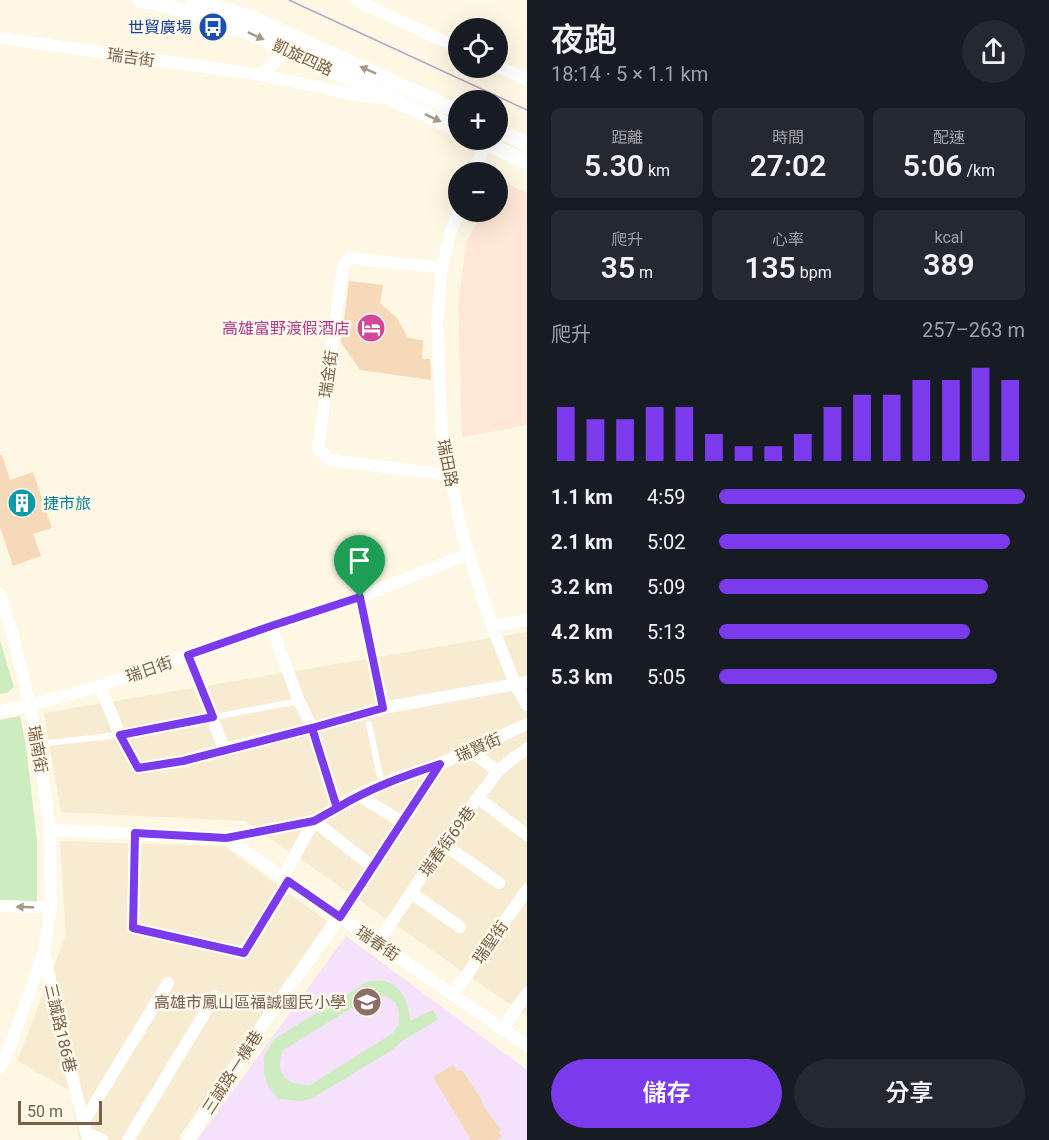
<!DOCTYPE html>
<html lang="zh-TW">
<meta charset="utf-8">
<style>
:root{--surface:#171b24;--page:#242831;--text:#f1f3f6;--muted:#9ea1a6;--accent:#7c3aed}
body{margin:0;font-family:Roboto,"Noto Sans TC",sans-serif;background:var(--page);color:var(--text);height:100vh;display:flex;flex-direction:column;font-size:22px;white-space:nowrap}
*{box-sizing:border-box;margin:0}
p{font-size:20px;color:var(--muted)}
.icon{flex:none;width:33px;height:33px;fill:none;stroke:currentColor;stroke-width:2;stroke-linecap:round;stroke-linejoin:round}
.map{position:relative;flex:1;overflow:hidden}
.drawer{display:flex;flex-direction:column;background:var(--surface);width:522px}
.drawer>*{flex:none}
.tools{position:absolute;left:448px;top:18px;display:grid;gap:12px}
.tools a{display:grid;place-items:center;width:60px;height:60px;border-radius:50%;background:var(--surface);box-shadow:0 6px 24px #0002;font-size:30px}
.scale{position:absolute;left:18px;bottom:15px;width:84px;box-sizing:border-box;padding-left:6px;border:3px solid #7a6047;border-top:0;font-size:16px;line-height:21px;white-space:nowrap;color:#7a6047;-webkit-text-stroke:4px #fffaec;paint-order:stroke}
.pin{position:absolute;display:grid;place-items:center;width:51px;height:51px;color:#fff;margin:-62px -26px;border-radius:50% 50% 50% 0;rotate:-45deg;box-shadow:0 0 6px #0007}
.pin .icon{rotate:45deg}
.round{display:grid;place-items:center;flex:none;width:63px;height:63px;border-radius:32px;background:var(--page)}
.overview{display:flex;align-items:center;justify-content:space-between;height:102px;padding:0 24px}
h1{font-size:33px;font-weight:600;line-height:45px}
.figures{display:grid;grid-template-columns:repeat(3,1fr);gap:9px;height:102px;padding:6px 24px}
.figures div{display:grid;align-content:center;border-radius:9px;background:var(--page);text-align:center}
.figures b{font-size:30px;font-weight:600}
.figures small{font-size:16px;font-weight:400}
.figures p{font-size:16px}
.chart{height:168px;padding:12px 24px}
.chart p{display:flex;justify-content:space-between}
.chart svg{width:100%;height:108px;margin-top:6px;stroke:var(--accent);stroke-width:6}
.cta{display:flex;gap:12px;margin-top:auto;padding:12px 24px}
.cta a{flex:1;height:69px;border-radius:36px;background:var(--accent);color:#fff;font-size:24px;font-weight:600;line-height:69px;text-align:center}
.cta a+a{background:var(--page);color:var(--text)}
ul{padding:0 24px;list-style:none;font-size:20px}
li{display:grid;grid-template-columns:96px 72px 1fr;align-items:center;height:45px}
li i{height:15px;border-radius:8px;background:var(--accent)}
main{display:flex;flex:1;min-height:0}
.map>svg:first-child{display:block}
.residential{fill:#f7ebd2}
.commercial{fill:#ffe8d7}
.education{fill:#f5e1fb}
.green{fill:#cdedc1;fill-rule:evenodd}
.building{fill:#f6d9b9}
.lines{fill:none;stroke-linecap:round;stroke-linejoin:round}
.service{stroke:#fff;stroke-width:6}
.minor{stroke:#fff;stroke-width:12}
.tertiary{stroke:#fff;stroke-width:15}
.tram{stroke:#bca1c9;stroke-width:1.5}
.oneway{fill:#a99887}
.route-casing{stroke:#fff;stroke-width:12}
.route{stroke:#7c3aed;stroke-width:8}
.labels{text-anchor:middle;stroke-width:5;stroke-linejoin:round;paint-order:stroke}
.transit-label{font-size:16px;fill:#164399;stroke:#fffaec;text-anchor:end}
.street-label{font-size:16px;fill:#7a6047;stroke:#fffaec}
.hotel-label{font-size:16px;fill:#b23c85;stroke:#fffaec;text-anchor:end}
.culture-label{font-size:16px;fill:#0d838f;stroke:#fffaec;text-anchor:start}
.education-label{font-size:16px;fill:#785e54;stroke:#fffaec;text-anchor:end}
</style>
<main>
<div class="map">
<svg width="527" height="1140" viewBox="0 0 527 1140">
<rect width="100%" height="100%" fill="#fef7e4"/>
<path class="residential" d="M 527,632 L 527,1016 L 245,821 L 61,812 L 44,713 Z
M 60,841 L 224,846 L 327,921 L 179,1137 L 182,1140 L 80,1140 L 75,1121 L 71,1091 L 17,1061 L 66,936 Z"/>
<path class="commercial" d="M 502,181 L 527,193 L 527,425 L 462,437 L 458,302 L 467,240 L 482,212 L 498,212 L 498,184 Z"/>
<path class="education" d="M 346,936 L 527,1070 L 527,1140 L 197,1140 Z"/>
<path class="green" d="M 0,640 L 14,687 L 7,693 L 0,694 Z
M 20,716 L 26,746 L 37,840 L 37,902 L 0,900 L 0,720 Z
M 369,981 C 373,981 380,980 384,981 C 403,986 409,1004 410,1021 L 433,1010 L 438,1020 L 402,1041 L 392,1050 L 311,1099 L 301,1101 L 278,1099 L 269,1088 L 264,1074 L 264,1056 L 274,1039 ZM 373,995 L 386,996 L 396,1003 L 399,1013 L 399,1024 L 393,1033 L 310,1085 C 286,1085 274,1074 283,1050 Z"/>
<path class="building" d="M 349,281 L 383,285 L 380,303 L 397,318 L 408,338 L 423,340 L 422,359 L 430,359 L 431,380 L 360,370 L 341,342 Z
M 0,455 L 2,455 L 10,480 L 33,472 L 52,528 L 33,534 L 41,556 L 13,566 L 0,527 Z
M 453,1065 L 457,1071 L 462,1070 L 483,1102 L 482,1104 L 501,1130 L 499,1133 L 502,1137 L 495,1140 L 471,1140 L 433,1077 Z"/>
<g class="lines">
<path class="service" d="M 369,724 L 382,785
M 38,744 L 120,735 L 299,701"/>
<path class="minor" d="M 355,0 L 459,48
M 0,38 L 262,75 L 278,59 L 286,40
M 498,66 L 527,80
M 262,75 L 351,94 L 384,98
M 473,172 L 488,140
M 459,210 L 450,234 L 442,268 L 437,322 L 442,432 L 462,533 L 492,626 L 515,684 L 527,705
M 442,268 L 349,258 L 343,266 L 318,448 L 329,460 L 450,475
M 0,594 L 12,632 L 30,705 L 40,758 L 50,830 L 51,908 L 44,951 L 10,1047 L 0,1067
M 360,597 L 383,708 L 527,682
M 271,626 L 299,701 L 312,728 L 337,808
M 492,626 L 527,620
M 188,655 L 224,749
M 100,686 L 120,735 L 138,768 L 183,761 L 224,749 L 312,728 L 383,708
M 0,711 L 30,705 L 100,686 L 271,626 L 360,597 L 468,554
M 469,750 L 498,771
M 358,795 L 402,822
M 478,798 L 527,835
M 50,830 L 226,838 L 527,1046
M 135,833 L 133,928 L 244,953 L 288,881
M 226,838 L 314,821 L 358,795 L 395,779 L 440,764 L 527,724
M 443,844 L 499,883
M 283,877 L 314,821 L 373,867
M 411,893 L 460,927
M 0,906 L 51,908
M 378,943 L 443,844 L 498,771 L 515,757 L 527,749
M 44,951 L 63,1040 L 88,1140
M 453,994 L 527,890
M 503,1029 L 527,993
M 84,1121 L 168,983
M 86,1132 L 102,1140
M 128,1140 L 215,996
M 188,1140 L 271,1012 L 340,917 L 440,764"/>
<path class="tertiary" d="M 140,0 L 163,4 L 246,31 L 459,130
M 194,0 L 252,18 L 459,112
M 498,130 L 527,144
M 479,140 L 527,162"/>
<path class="tram" d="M 289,0 L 527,110"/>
</g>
<defs><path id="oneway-solid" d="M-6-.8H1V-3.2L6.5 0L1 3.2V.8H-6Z" transform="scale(1.5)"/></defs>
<g class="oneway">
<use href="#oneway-solid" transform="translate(256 36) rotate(25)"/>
<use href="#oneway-solid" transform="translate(368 70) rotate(-156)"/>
<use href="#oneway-solid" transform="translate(433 118) rotate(25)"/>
<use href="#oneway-solid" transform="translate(25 907) rotate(-178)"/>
</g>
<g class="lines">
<g class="route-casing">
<path id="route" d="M 360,597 L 271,626 L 188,655 L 213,717 L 120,735 L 138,768 L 183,761 L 312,728 L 337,808 L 314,821 L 226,838 L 135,833 L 133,928 L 244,953 L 288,881 L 340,917 L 440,764 C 404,776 370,788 337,808 L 312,728 L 383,708 L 360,597"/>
</g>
<use href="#route" class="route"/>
</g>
<defs>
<g id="bus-disc" transform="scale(1.5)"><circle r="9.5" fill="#1a4fb4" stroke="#fffaec"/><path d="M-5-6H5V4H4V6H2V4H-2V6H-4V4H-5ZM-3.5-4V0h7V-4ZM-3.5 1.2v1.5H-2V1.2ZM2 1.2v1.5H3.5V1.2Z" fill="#fff"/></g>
<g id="hotel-disc" transform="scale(1.5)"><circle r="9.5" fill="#d1479c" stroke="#fffaec"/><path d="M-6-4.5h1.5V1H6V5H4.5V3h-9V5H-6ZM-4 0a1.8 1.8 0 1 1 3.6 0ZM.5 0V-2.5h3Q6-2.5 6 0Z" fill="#fff"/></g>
<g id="building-disc" transform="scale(1.5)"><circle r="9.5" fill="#0f9aa8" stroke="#fffaec"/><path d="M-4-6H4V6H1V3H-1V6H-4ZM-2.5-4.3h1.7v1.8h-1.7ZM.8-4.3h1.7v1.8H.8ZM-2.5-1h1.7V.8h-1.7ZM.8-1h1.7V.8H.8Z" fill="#fff"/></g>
<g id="school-disc" transform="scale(1.5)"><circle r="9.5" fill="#8d6e63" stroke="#fffaec"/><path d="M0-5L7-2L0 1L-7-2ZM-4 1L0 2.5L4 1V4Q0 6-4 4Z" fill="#fff"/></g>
</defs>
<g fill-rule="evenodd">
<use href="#bus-disc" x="213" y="27"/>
<use href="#hotel-disc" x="371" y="328"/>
<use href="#building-disc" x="22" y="503"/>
<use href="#school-disc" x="367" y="1002"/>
</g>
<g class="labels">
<g class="transit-label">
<text x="192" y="33">世貿廣場</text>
</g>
<g class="street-label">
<text transform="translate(131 57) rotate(8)" y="6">瑞吉街</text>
<text transform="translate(303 57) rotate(25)" y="6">凱旋四路</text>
<text transform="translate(328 374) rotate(-82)" y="6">瑞金街</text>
<text transform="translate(448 463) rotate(79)" y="6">瑞田路</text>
<text transform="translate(149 669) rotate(-19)" y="6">瑞日街</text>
<text transform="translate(478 747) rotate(-24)" y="6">瑞賢街</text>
<text transform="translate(38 749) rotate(80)" y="6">瑞南街</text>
<text transform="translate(447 841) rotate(-54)" y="6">瑞春街69巷</text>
<text transform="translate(490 942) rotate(-55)" y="6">瑞聖街</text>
<text transform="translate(378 943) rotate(34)" y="6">瑞春街</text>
<text transform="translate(61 1028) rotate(77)" y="6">三誠路186巷</text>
<text transform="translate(232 1072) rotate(-57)" y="6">三誠路一橫巷</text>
</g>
<g class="hotel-label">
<text x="350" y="334">高雄富野渡假酒店</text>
</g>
<g class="culture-label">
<text x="43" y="509">捷市旅</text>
</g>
<g class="education-label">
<text x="346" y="1008">高雄市鳳山區福誠國民小學</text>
</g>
</g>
</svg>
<div class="tools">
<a><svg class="icon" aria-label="locate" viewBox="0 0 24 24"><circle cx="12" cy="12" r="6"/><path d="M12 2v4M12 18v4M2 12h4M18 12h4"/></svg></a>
<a>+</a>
<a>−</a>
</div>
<div class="scale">50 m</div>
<div class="pin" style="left:360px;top:597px;background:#1e9e55"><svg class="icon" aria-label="arrive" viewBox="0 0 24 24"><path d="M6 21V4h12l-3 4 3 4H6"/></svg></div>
</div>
<section class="drawer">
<div class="overview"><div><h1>夜跑</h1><p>18:14 · 5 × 1.1 km</p></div><a class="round"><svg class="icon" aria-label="share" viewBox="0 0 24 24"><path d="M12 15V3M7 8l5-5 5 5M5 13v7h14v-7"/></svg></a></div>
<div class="figures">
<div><p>距離</p><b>5.30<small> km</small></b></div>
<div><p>時間</p><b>27:02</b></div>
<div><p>配速</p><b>5:06<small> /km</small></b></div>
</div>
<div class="figures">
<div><p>爬升</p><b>35<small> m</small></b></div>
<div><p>心率</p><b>135<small> bpm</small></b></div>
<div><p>kcal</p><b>389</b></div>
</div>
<div class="chart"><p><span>爬升</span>257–263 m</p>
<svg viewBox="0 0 160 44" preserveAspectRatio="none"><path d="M5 44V22M15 44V27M25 44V27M35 44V22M45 44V22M55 44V33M65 44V38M75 44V38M85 44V33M95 44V22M105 44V17M115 44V17M125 44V11M135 44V11M145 44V6M155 44V11"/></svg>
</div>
<ul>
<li><b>1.1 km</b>4:59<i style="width:100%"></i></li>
<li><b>2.1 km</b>5:02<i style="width:95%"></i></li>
<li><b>3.2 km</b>5:09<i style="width:88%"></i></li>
<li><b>4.2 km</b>5:13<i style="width:82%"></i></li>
<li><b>5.3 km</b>5:05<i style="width:91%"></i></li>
</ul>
<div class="cta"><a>儲存</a><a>分享</a></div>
</section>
</main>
